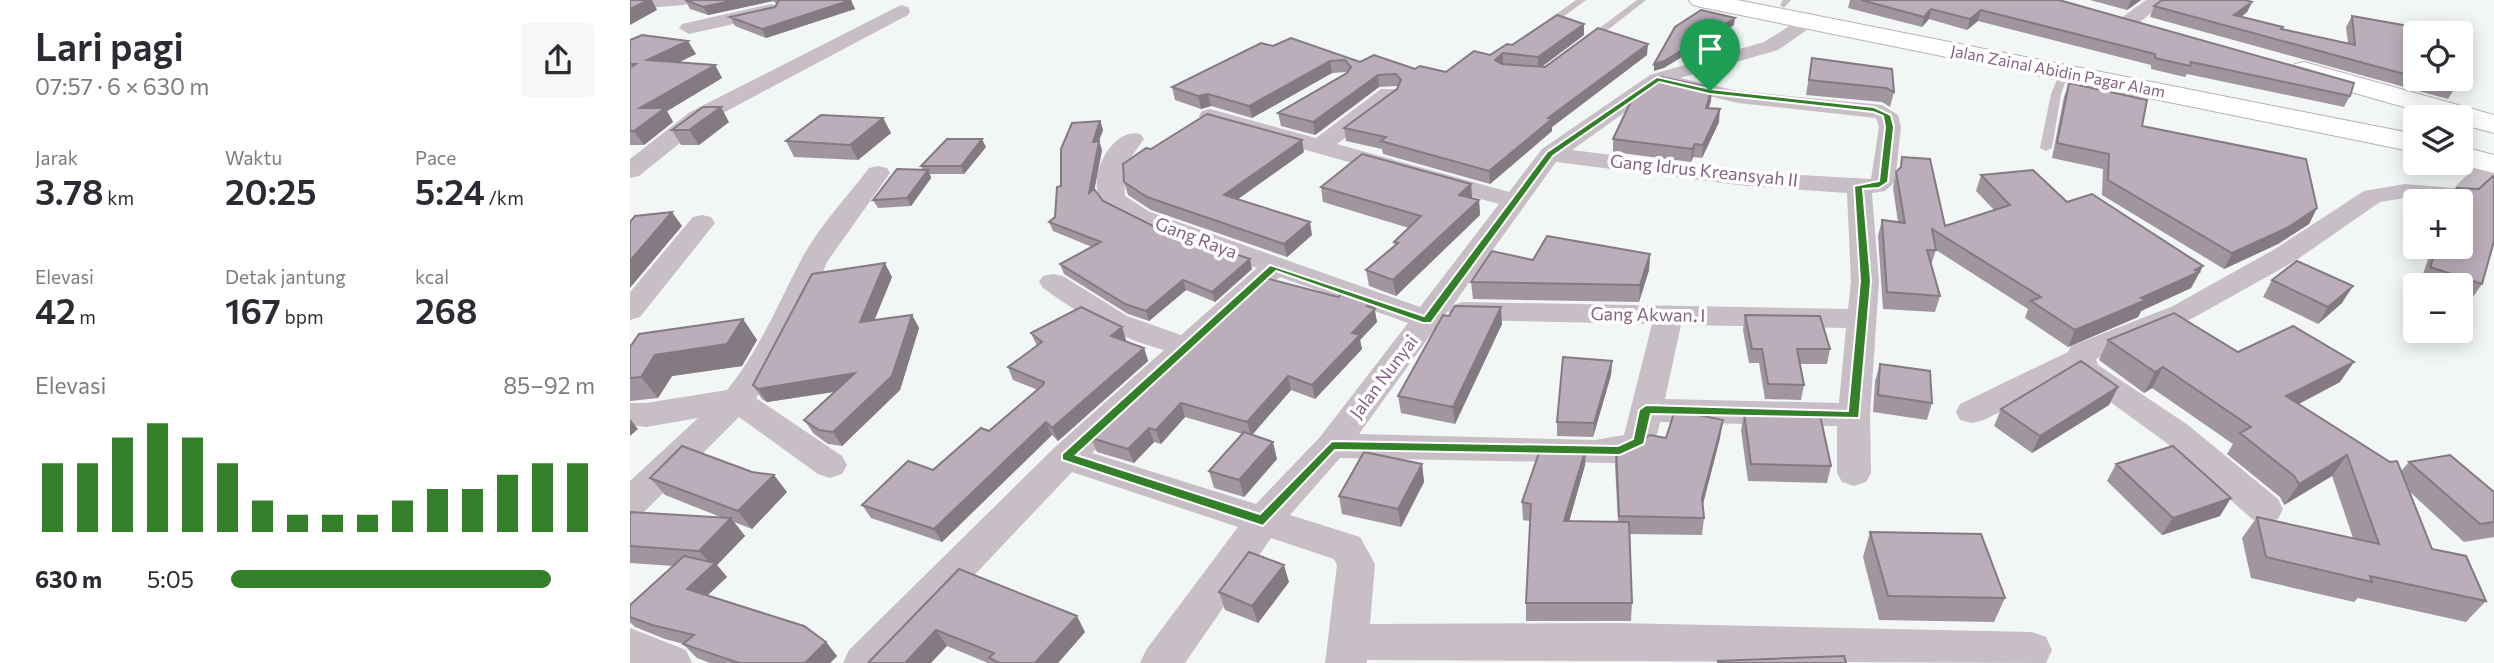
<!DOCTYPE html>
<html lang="id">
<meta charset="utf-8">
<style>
:root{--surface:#fff;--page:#f7f7f7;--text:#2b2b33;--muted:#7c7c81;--accent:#34802a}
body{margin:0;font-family:Commissioner,sans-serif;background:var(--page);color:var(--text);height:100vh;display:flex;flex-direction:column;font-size:26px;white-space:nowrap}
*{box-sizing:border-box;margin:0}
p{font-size:23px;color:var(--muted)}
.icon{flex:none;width:38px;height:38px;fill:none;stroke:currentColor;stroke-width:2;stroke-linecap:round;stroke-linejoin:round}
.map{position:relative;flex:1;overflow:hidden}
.panel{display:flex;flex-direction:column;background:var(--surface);width:630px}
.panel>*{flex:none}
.buttons{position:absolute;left:1773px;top:21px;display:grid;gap:14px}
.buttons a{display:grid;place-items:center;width:70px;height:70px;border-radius:7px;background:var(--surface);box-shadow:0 4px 18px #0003;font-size:35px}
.pin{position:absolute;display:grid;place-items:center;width:60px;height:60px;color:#fff;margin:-72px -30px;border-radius:50% 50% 50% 0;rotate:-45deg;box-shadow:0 0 7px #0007}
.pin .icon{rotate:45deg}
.round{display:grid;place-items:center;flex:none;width:74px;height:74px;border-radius:7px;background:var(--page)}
.head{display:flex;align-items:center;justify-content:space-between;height:119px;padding:0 35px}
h1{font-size:38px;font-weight:600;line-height:52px}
.stats{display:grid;grid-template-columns:repeat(3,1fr);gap:10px;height:119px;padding:7px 35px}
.stats div{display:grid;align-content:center}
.stats b{font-size:35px;font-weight:600}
.stats small{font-size:19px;font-weight:400}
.stats p{font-size:19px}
.chart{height:196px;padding:14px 35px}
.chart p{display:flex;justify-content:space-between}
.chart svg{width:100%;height:126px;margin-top:7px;stroke:var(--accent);stroke-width:6}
ul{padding:0 35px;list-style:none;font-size:23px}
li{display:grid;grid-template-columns:112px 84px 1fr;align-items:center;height:52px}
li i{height:18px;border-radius:9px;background:var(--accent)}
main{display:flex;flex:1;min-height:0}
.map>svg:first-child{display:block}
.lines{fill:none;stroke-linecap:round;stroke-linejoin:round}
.secondary-casing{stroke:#bbb1bb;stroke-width:2}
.highway-casing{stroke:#b8afb7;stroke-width:2}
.lane{fill:#c7bec6;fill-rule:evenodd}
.street{fill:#c7bec6;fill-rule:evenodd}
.secondary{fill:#fff;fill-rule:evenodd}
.highway{fill:#fff;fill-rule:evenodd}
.wall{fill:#a196a0}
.shaded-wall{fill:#837a82}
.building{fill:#bbaeba;stroke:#837a82;stroke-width:2}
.route{fill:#34802a;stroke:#fff;stroke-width:2;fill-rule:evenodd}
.labels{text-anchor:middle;stroke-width:7;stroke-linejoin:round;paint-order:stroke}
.far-street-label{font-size:16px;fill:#846482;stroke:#fff}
.street-label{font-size:18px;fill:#846482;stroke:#fff}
</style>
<main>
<section class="panel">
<div class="head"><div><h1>Lari pagi</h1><p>07:57 · 6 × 630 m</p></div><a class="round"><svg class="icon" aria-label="share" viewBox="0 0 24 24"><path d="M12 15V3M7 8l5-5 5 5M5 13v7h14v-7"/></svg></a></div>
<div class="stats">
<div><p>Jarak</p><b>3.78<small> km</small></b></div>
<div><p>Waktu</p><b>20:25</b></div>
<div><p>Pace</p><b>5:24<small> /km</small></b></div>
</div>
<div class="stats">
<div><p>Elevasi</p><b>42<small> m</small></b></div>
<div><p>Detak jantung</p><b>167<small> bpm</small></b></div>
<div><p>kcal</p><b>268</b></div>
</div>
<div class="chart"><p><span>Elevasi</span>85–92 m</p>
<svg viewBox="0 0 160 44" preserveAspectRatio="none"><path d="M5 44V20M15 44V20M25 44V11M35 44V6M45 44V11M55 44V20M65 44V33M75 44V38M85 44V38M95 44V38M105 44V33M115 44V29M125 44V29M135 44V24M145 44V20M155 44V20"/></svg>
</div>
<ul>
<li><b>630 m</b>5:05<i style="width:88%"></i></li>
</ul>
</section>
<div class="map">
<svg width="1864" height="663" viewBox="0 0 1864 663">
<rect width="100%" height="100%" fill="#f2f6f5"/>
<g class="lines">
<g class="secondary-casing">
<path id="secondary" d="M 1674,62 L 1864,115 L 1864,133 L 1830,124 L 1830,117 L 1809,117 L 1665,76 L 1661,70 L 1665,64 Z"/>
</g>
<g class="highway-casing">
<path id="highway" d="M 1059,0 L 1107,0 L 1785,134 L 1785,152 L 1071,7 L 1063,5 Z
M 1830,146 L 1864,155 L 1864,173 L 1824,163 L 1830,163 Z"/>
</g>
<path class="lane" d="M 946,0 L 956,0 L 918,28 L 912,28 L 912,24 Z
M 1007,0 L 1016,0 L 961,43 L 955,43 L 955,39 Z
M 1153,0 L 1161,0 L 1154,8 L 1150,5 Z
M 1431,70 L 1439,72 L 1431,94 L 1422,148 L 1416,151 L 1410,148 L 1421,94 Z"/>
<path class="street" d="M 0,0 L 64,0 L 55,5 L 0,9 Z
M 1516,0 L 1537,0 L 1505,26 L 1491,26 L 1488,22 L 1491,18 Z
M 141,4 L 148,6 L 150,10 L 148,14 L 59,34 L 49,28 L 52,24 Z
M 271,5 L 278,7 L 280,11 L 278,15 L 76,122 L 9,176 L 0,178 L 0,159 L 60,112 Z
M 1177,15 L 1186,21 L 1184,25 L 1148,50 L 1050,78 L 1108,91 L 1252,105 L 1268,115 L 1271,127 L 1265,182 L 1255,191 L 1242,193 L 1249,281 L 1240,415 L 1241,473 L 1236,482 L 1224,486 L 1212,482 L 1207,473 L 1207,426 L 1030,422 C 1023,453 1014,459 983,463 L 710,458 L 660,515 L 730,537 L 745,564 L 740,624 L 987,623 L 1402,632 L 1416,637 L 1422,650 L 1416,663 L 737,660 L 737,663 L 695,663 L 707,565 L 704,559 L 641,538 L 555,663 L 510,663 L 516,650 L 608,527 L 442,472 L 261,663 L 213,663 L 219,650 L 424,448 L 534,350 C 488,338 451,315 413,288 L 409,282 L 413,276 L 423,274 L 433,276 L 497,316 L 551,335 L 627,268 C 578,250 521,237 478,208 C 450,189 479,126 510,134 L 514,139 L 494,167 L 495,196 L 520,212 L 790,307 L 869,204 L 572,121 L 569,116 L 572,111 L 580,109 L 686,138 L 751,89 L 767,89 L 770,94 L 767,99 L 707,144 L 879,192 L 912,149 L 1020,75 L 1134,42 ZM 1033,85 L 1108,103 L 1246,118 L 1249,127 L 1241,179 L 1117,172 L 942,150 ZM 926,162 L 1117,186 L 1217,193 L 1221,281 L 1218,309 L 833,302 L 823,305 ZM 650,277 L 778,323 L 690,437 L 626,504 L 462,453 ZM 822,305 L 818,311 L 823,317 L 833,320 L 1022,324 L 994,435 L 965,440 L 729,434 ZM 1051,325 L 1216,328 L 1209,403 L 1035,399 Z
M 1864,156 L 1864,175 L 1839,201 L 1775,198 L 1750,202 L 1665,261 L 1563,318 L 1466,359 L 1468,365 L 1558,425 L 1648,499 L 1653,509 L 1648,519 L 1635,523 L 1622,519 L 1534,441 L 1443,375 L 1354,420 L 1342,423 L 1330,420 L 1326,412 L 1330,404 L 1438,352 L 1441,346 L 1543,306 L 1645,249 L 1734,191 L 1775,184 L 1824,188 L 1854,158 Z
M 248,166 L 257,168 L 260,173 L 197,262 L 179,306 L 148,367 L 126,398 L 212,456 L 217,465 L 212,474 L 200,478 L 188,474 L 109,417 L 13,513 L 0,517 L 0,481 L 68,418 L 16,427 L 0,425 L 0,403 L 16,403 L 97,390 C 129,351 146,308 169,264 C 185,231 217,197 239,168 Z
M 72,215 L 81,217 L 85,223 L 10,317 L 0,320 L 0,292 L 63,217 Z
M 0,628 L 56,650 L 62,663 L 0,663 Z"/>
<use href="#secondary" class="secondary"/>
<use href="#highway" class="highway"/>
</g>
<path class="wall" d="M 55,0 L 220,0 L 225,9 L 136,38 L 105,26 L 100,17 L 145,7 L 147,4 L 143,1 L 78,15 L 60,9 Z
M 1220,0 L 1429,0 L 1720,96 L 1714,107 L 1557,74 L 1555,77 L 1521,69 L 1521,65 L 1348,21 L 1337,30 L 1299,19 L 1292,27 L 1218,8 Z
M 1460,0 L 1511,0 L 1497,10 Z
M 1622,2 L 1617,12 L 1611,17 L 1652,29 L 1718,43 L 1716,27 L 1722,16 L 1785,33 L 1785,79 L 1828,79 L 1825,88 L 1818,99 L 1520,17 L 1524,6 Z
M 954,35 L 912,67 L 1017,55 L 922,127 L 922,131 L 860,184 L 753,154 L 752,149 L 716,141 L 714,128 L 767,89 L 767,86 L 749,87 L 685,135 L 651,126 L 648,113 L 717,72 L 702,73 L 622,118 L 581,106 L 571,109 L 545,100 L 542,87 L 643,46 L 730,62 L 816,72 L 882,45 Z
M 0,40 L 66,54 L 48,62 L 85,65 L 92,78 L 37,111 L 43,122 L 14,145 L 0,145 Z
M 1182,58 L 1262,69 L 1264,92 L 1260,107 L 1252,102 L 1176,95 Z
M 1439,83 L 1512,126 L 1687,208 L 1679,224 L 1648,244 L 1594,269 L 1472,195 L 1473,169 L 1422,158 L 1434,97 Z
M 1081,101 L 1078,108 L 1089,122 L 1072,158 L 1063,157 L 1061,162 L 983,152 L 983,139 Z
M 253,118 L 261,133 L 228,160 L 164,157 L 156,141 Z
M 470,121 L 473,130 L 469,141 L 472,150 L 464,190 L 473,201 L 527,228 L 622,269 L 585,302 L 556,290 L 519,321 L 498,314 L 434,274 L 430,264 L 462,247 L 423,231 L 419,222 L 425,217 L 431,186 Z
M 99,122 L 69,145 L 51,145 L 42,130 Z
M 356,147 L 334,174 L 300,174 L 301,178 L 281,206 L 248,208 L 243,200 L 293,170 L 291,166 Z
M 521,149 L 674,152 L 608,199 L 682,235 L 657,257 L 521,210 L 498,195 L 494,182 Z
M 1272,157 L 1315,226 L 1364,210 L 1346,191 L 1351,175 L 1437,202 L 1573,266 L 1561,288 L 1511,311 L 1508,317 L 1438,347 L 1395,318 L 1398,309 L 1306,250 L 1301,265 L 1310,296 L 1305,312 L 1253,309 L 1248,236 L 1252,220 L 1268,222 L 1263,188 L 1266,172 L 1270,169 Z
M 841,184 L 842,198 L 849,200 L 850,215 L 766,296 L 739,286 L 736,270 L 765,246 L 764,242 L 779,228 L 693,202 L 691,187 Z
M 1827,188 L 1852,284 L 1841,300 L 1830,296 L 1830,285 L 1798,285 L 1790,283 L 1802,247 L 1830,247 L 1830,201 L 1818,201 Z
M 1020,254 L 1019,270 L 1009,302 L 843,299 L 841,282 L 903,260 Z
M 262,277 L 244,320 L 282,315 L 289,328 L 270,390 L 212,446 L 198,444 L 184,434 L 174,420 L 205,392 L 137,402 L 132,399 L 123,385 Z
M 1642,280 L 1712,303 L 1688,324 L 1633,297 Z
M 708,297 L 743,301 L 747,322 L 730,340 L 732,349 L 685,399 L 661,390 L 622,435 L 647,459 L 614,497 L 584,488 L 579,471 L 613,434 L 555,417 L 531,444 L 524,442 L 504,463 L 467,452 L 461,438 Z
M 1115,315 L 1200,349 L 1197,364 L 1170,364 L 1174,385 L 1171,400 L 1135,399 L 1129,363 L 1119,363 L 1113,330 Z
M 819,316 L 872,324 L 825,424 L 771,413 L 768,396 Z
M 113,319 L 127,340 L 112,366 L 42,376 L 28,398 L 0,401 L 0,347 Z
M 492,327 L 496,340 L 495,341 L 514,348 L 518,361 L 428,441 L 422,435 L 312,542 L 241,518 L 232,505 L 303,470 L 359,431 L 408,390 L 383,380 L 378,367 L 407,346 L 401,333 Z
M 1478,340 L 1608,352 L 1710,382 L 1669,404 L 1771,471 L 1779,462 L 1864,492 L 1864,537 L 1834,542 L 1780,492 L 1802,549 L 1856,601 L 1836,622 L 1728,598 L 1724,602 L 1621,578 L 1612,538 L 1627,517 L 1723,538 L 1702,476 L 1654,505 L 1650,497 L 1597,454 L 1603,444 L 1522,388 L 1514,393 L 1469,360 Z
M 982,361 L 981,375 L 963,437 L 927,436 L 927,422 Z
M 1250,364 L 1302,403 L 1297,420 L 1243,412 L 1245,381 Z
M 1488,387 L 1479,405 L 1402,453 L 1364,426 L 1371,409 Z
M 1114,413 L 1201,466 L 1197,483 L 1118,481 L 1111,430 Z
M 1036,438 L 1090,438 L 1073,504 L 1074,518 L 1072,535 L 999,534 L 1002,603 L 1001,621 L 896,621 L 896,603 L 900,521 L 893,520 L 892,502 L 956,448 L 955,465 L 939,522 L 988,522 L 985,465 L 986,448 Z
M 792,464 L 794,482 L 771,527 L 712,514 L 709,496 Z
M 1486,464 L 1590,516 L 1532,535 L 1477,481 Z
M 20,478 L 157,492 L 122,529 L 104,522 L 115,536 L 87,565 L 97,577 L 77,596 L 196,642 L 207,656 L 200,663 L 80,663 L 67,658 L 53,644 L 54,644 L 35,639 L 5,627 L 0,622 L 0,605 L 44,566 L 0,563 L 0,512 L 93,518 L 35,495 Z
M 1240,532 L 1375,598 L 1364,622 L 1249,620 L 1233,557 Z
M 329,569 L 455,632 L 428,663 L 358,663 L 317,646 L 238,663 Z
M 659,582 L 628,623 L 595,610 L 589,592 Z"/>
<path class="shaded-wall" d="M 18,0 L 22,0 L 27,10 L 0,25 L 0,9 Z
M 105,0 L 143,0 L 143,1 L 78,15 L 73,7 Z
M 221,0 L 225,9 L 136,38 L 132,29 Z
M 1501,0 L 1511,0 L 1497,10 Z
M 1622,2 L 1617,12 L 1600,26 L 1604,15 Z
M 1301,9 L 1299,19 L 1292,27 L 1294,17 Z
M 1351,10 L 1348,21 L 1337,30 L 1340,19 Z
M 1105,18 L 1104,25 L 1034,68 L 1024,71 L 1024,64 Z
M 954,24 L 954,35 L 908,69 L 908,57 Z
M 58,41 L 66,54 L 25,74 L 17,60 Z
M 1018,44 L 1017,55 L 922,127 L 922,131 L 860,184 L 859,171 L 918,118 Z
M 873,53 L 873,65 L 865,60 Z
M 700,61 L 702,73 L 622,118 L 619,106 Z
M 85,65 L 92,78 L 37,111 L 43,122 L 14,145 L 4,131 L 10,108 Z
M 748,75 L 749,87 L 685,135 L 683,122 Z
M 1082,88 L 1081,101 L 1075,120 L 1076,108 Z
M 578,94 L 581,106 L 571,109 L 568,96 Z
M 91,107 L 99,122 L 69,145 L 59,130 Z
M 1090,109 L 1089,122 L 1072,158 L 1073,145 Z
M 253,118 L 261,133 L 228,160 L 220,145 Z
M 470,121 L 473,130 L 465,150 L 463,142 Z
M 352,139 L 356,147 L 334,174 L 331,166 Z
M 672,140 L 674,152 L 597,207 L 594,195 Z
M 469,141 L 472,150 L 462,202 L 459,193 Z
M 1065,144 L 1063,157 L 1061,162 L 1062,149 Z
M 298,170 L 301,178 L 281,206 L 277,198 Z
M 841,184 L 842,199 L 829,195 Z
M 849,200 L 850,215 L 766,296 L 763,280 Z
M 1687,208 L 1679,224 L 1648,244 L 1594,269 L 1602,253 Z
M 42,212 L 52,226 L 0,288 L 0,261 Z
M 680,222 L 682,235 L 657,257 L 654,244 Z
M 1020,254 L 1019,270 L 1009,302 L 1010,285 Z
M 620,259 L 622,269 L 585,302 L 582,292 Z
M 255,263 L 262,277 L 238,336 L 230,322 Z
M 1573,266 L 1561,288 L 1511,311 L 1508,317 L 1438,347 L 1445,330 Z
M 553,280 L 556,290 L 519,321 L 516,311 Z
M 1723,286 L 1712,303 L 1688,324 L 1698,307 Z
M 743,301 L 747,322 L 730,340 L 732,349 L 685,399 L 682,385 L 722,333 L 737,306 Z
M 871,307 L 872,324 L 825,424 L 823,407 Z
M 282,315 L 289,328 L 270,390 L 212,446 L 203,432 Z
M 113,319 L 127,340 L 112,366 L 42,376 L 28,398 L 11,377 L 25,355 Z
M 492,327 L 496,340 L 486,349 L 481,336 Z
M 514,348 L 518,361 L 428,441 L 422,428 Z
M 982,361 L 981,375 L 963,437 L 964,423 Z
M 1724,362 L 1710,382 L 1643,417 L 1656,396 Z
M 1533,367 L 1522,388 L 1514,393 L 1525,372 Z
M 225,373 L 233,387 L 137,402 L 128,389 Z
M 658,376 L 661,390 L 621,436 L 617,422 Z
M 1488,387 L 1479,405 L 1402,453 L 1410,436 Z
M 551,403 L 555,417 L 531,444 L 526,430 Z
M 0,419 L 8,429 L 0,436 Z
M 1093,420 L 1090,438 L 1070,515 L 1072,498 Z
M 416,422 L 422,435 L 312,542 L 304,529 Z
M 519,428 L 524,442 L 504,463 L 498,449 Z
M 643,442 L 647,459 L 614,497 L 609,480 Z
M 956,448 L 955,465 L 934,539 L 934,521 Z
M 1717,455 L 1702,476 L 1654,505 L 1669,484 Z
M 792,464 L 794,482 L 771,527 L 768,509 Z
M 144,475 L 157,492 L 122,529 L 108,511 Z
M 1601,498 L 1590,516 L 1532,535 L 1543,518 Z
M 101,518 L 115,536 L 87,565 L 97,577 L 69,603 L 57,589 L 82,565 L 69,551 Z
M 654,565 L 659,582 L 628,623 L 622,606 Z
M 447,616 L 455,632 L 428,663 L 405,663 Z
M 306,630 L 317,646 L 301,663 L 275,663 Z
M 196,642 L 207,656 L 200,663 L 175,663 Z"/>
<path class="building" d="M 0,0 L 18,0 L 0,9 Z
M 55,0 L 105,0 L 73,7 Z
M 149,0 L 221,0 L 132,29 L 100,17 L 145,7 Z
M 1231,0 L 1429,0 L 1724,83 L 1720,96 L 1561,62 L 1560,66 L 1525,58 L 1525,54 L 1351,10 L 1340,19 L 1301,9 L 1294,17 Z
M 1532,0 L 1615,0 L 1622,2 L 1604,15 L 1653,27 L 1651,29 L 1725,45 L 1722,16 L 1818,33 L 1785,33 L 1785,77 L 1524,6 Z
M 1071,10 L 1105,18 L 1034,61 L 1024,64 L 1045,27 Z
M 927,15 L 954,24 L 908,57 L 873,53 L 865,60 L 872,64 L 915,67 L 968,28 L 1018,44 L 918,118 L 922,119 L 859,171 L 751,141 L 756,137 L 714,128 L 767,89 L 771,80 L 766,74 L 748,75 L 683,122 L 648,113 L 717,73 L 721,67 L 715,60 L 700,61 L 619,106 L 578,94 L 568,96 L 542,87 L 631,43 L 643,46 L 661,38 L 730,62 L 744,55 L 785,69 L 790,66 L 816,72 L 844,51 L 860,55 L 877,44 L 882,45 Z
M 12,35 L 58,41 L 17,60 L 85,65 L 10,108 L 35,108 L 4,131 L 0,131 L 0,68 L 6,64 L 0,64 L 0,40 Z
M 1830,35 L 1837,37 L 1841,48 L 1830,74 Z
M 1182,58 L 1262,69 L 1264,92 L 1256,88 L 1179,80 Z
M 1031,77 L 1082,88 L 1076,108 L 1090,109 L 1073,145 L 1065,144 L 1062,149 L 983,139 L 1003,97 Z
M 1791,79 L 1828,79 L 1825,88 Z
M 1439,83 L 1517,100 L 1512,126 L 1676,159 L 1687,208 L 1657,228 L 1602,253 L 1478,180 L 1479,154 L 1427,143 Z
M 73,107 L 91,107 L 59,130 L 42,130 Z
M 577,114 L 672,140 L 594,195 L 680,222 L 654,244 L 517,197 L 494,182 L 493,164 L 516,148 L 521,149 Z
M 191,115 L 253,118 L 220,145 L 156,141 Z
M 470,121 L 463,142 L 469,141 L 459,193 L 464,189 L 473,201 L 527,228 L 620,259 L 582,292 L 553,280 L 516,311 L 495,304 L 430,264 L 471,242 L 419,222 L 425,217 L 427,187 L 431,186 L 431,149 L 442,123 Z
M 317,139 L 352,139 L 331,166 L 291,166 Z
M 732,154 L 841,184 L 829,195 L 849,200 L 763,280 L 736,270 L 768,243 L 764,242 L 791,216 L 691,187 Z
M 1272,157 L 1300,159 L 1315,226 L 1380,205 L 1351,175 L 1403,170 L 1437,202 L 1462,194 L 1573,266 L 1565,270 L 1569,272 L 1511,298 L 1516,300 L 1445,330 L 1401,301 L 1411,297 L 1302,229 L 1306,250 L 1297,250 L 1310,296 L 1257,292 L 1252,220 L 1275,223 L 1266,172 L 1271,167 Z
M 267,169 L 298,170 L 277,198 L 243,200 Z
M 1863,176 L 1864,176 L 1864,241 L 1852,284 L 1800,267 L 1807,247 L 1830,247 L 1830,201 L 1823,201 L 1827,188 L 1849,189 Z
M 42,212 L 0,261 L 0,222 L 5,216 Z
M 917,236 L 1020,254 L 1010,285 L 841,282 L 862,251 L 903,260 Z
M 1667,261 L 1723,286 L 1698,307 L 1642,280 Z
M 255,263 L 230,322 L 282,315 L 262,376 L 203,432 L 189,430 L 174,420 L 225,373 L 128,389 L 123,385 L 182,274 Z
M 635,278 L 708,297 L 716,291 L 743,301 L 737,306 L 745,309 L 722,333 L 730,335 L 682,385 L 658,376 L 617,422 L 551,403 L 526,430 L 519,428 L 498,449 L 461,438 Z
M 825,306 L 871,307 L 823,407 L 768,396 L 813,315 L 819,316 Z
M 451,307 L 492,327 L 481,336 L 514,348 L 422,428 L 416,422 L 304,529 L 232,505 L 278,461 L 303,470 L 351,428 L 359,431 L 413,385 L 414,382 L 378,367 L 412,342 L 401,333 Z
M 1544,313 L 1608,352 L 1663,326 L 1724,362 L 1656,396 L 1760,462 L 1767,461 L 1802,549 L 1836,556 L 1856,601 L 1740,576 L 1742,582 L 1636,557 L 1627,517 L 1749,544 L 1717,455 L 1669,484 L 1664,476 L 1610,433 L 1621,427 L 1533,367 L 1525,372 L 1478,340 Z
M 1115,315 L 1190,316 L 1200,349 L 1167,349 L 1174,385 L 1138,384 L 1132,349 L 1122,349 Z
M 113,319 L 97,344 L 25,355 L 11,377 L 0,378 L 0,347 L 9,334 Z
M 933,357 L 982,361 L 964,423 L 927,422 Z
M 1451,361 L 1488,387 L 1410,436 L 1371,409 Z
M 1250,364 L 1300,371 L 1302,403 L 1248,395 Z
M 1045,410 L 1093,420 L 1072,498 L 1074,518 L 989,516 L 986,448 L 1005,444 L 1020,435 L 1036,438 Z
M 1180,411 L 1181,415 L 1190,415 L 1201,466 L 1121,464 L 1114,413 Z
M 614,432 L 643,442 L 609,480 L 579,471 Z
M 52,446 L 122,472 L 144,475 L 108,511 L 20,478 Z
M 1543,446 L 1601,498 L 1543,518 L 1486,464 Z
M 911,447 L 956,448 L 934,521 L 999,522 L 1002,603 L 896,603 L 901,504 L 892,502 Z
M 734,452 L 792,464 L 768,509 L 709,496 Z
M 1820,455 L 1864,492 L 1864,522 L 1850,524 L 1779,462 Z
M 0,512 L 101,518 L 69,551 L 0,546 Z
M 1240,532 L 1351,534 L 1375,598 L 1258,596 Z
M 619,552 L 654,565 L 622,606 L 589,592 Z
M 54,556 L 85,563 L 57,589 L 174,626 L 196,642 L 175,663 L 109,663 L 53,644 L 64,635 L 22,625 L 0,617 L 0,605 Z
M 329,569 L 447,616 L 405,663 L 370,663 L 359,658 L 364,653 L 306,630 L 275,663 L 238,663 Z
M 1214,656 L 1216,663 L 1088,663 L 1088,661 Z"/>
<path class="route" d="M 1027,77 L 1080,89 L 1244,107 L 1261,115 L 1264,127 L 1258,182 L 1249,188 L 1233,189 L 1241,281 L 1229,418 L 1021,414 L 1014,444 L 990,455 L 705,450 L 633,526 L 432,460 L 432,454 L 640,265 L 794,316 L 917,152 ZM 1029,82 L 1080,94 L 1243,112 L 1253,116 L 1255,127 L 1249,181 L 1224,186 L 1230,281 L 1218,411 L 1016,405 L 1009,410 L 1003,439 L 988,446 L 702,441 L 630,514 L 446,455 L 646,271 L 793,323 L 801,323 L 923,156 Z"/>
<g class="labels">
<g class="far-street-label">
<text transform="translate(1428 71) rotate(11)" y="6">Jalan Zainal Abidin Pagar Alam</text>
</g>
<g class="street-label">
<text transform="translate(1074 171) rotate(6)" y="6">Gang Idrus Kreansyah II</text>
<text transform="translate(566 238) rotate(21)" y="6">Gang Raya</text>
<text transform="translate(1018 315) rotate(1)" y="6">Gang Akwan. I</text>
<text transform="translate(754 377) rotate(-53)" y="6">Jalan Nunyai</text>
</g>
</g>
</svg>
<div class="buttons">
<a><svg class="icon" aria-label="locate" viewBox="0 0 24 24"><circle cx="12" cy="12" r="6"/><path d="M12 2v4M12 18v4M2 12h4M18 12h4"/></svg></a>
<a><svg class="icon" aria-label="layers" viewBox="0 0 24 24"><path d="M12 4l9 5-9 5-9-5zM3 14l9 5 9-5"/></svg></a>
<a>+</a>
<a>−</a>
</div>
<div class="pin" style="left:1080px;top:91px;background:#1e9e55"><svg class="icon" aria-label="arrive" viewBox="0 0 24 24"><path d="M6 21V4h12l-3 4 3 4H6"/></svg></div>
</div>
</main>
